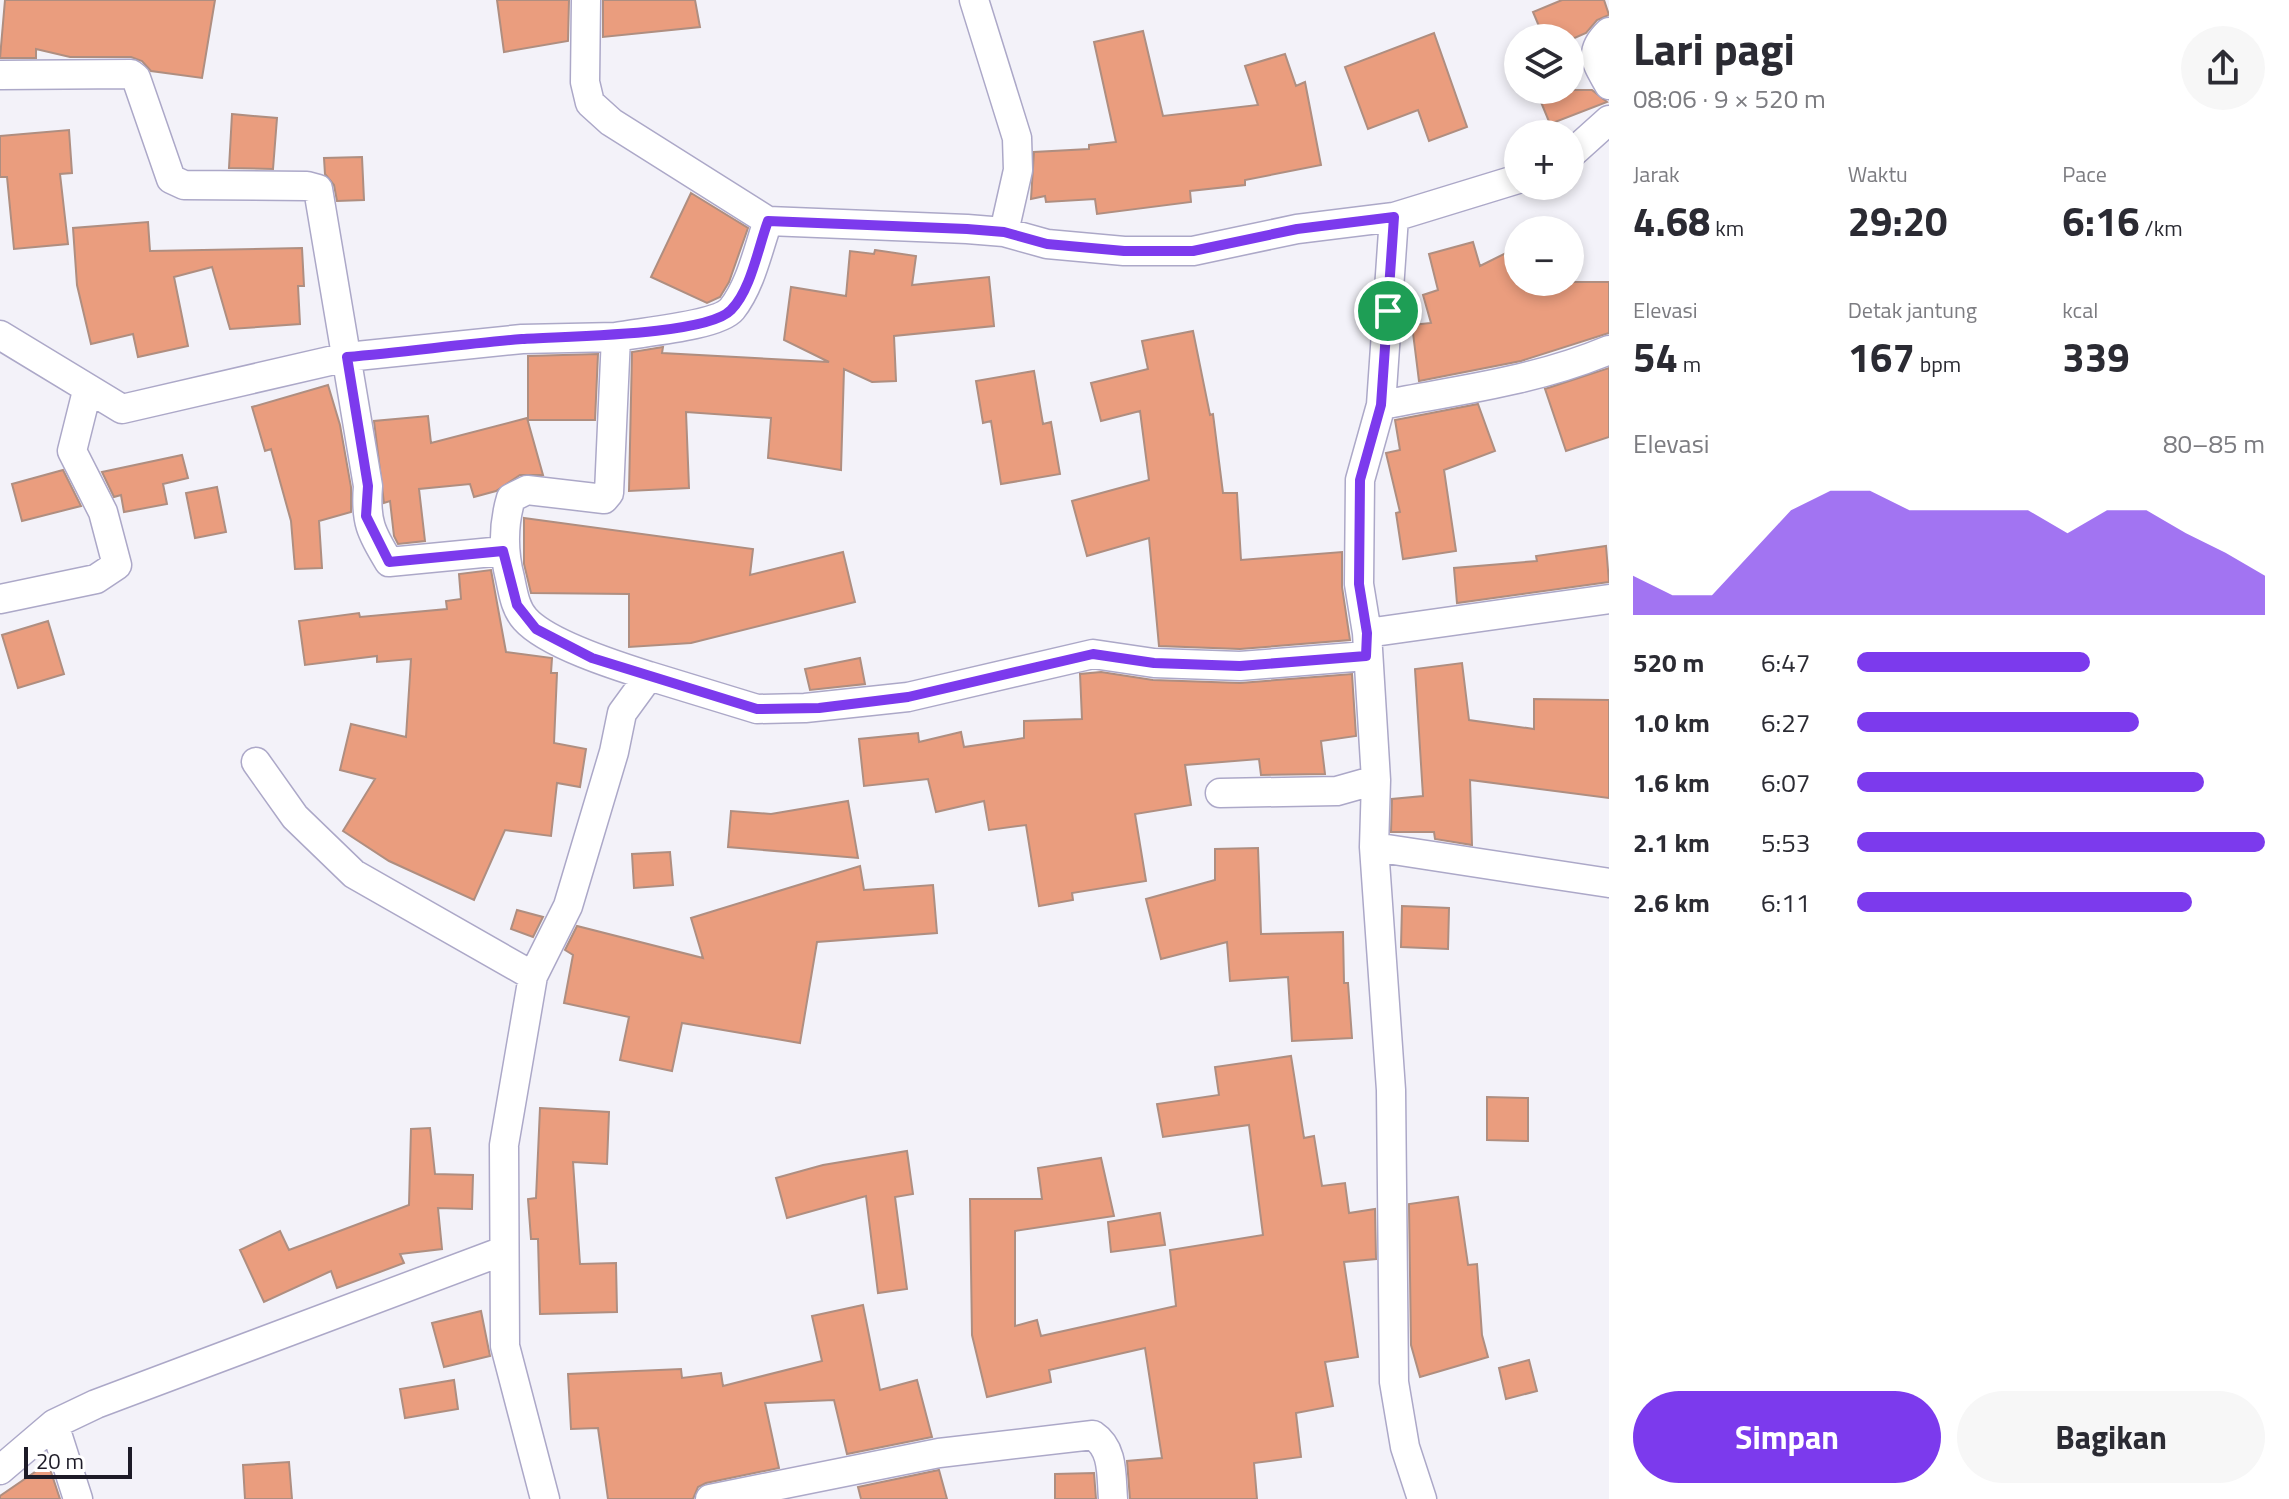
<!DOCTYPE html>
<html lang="id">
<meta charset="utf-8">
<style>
:root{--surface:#fff;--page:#f7f7f7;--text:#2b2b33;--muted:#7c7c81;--accent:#7c3aed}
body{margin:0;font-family:"Titillium Web",sans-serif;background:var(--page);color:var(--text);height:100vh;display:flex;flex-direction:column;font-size:30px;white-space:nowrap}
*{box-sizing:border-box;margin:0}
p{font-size:26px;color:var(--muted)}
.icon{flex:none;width:44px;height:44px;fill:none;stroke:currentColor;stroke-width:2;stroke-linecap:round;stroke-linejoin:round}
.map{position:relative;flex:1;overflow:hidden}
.sheet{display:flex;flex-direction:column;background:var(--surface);width:680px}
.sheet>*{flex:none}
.tools{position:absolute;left:1504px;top:24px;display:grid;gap:16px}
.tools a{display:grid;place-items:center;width:80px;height:80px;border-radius:50%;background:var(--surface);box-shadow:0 4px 12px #0003;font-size:40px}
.scale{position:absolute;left:24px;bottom:20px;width:108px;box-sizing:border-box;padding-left:8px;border:4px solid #1d1b27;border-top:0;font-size:22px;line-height:28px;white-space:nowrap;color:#1d1b27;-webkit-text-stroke:6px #fff;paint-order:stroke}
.pin{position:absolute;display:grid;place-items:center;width:68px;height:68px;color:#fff;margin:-34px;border:4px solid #fff;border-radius:50%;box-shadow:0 2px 8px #0007}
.round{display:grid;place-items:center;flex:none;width:84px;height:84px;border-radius:42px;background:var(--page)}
.head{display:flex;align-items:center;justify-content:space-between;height:136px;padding:0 24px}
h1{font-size:44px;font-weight:700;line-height:60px}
.metrics{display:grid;grid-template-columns:repeat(3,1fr);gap:12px;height:136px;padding:8px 24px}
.metrics div{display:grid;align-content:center}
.metrics b{font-size:40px;font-weight:700}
.metrics small{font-size:22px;font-weight:400}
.metrics p{font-size:22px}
.chart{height:224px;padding:16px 24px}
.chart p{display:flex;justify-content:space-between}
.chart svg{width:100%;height:144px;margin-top:8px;fill:var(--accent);opacity:.7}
.primary-button{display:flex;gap:16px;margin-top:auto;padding:16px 24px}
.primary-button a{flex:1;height:92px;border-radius:48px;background:var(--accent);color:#fff;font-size:32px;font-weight:700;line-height:92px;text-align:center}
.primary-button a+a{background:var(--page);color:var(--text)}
ul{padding:0 24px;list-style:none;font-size:26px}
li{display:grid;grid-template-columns:128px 96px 1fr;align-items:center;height:60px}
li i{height:20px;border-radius:10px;background:var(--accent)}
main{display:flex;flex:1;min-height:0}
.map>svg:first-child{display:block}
.building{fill:#ea9d7e;stroke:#af8e80;stroke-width:2}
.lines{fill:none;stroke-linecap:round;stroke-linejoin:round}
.minor-casing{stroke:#aca8c8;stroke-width:31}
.minor{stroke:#fff;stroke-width:28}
.route-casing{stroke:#fff;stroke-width:16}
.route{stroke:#7c3aed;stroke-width:10}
</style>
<main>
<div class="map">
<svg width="1609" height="1499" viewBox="0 0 1609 1499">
<rect width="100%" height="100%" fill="#f3f2f9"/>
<path class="building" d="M 5,0 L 215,0 L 202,78 L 151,71 L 142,61 L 131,57 L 70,57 L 36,49 L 36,58 L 0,58 Z
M 497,0 L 569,0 L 568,41 L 504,52 Z
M 603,0 L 695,0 L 700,27 L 603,37 Z
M 1562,0 L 1604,0 L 1609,15 L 1597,20 L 1586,33 L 1570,40 L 1544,38 L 1533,12 Z
M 1143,31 L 1163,116 L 1258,105 L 1245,66 L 1285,54 L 1296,86 L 1305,82 L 1321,165 L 1245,180 L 1245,185 L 1190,191 L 1191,202 L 1097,214 L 1095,199 L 1046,202 L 1045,196 L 1031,199 L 1034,152 L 1089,149 L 1089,145 L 1116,142 L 1094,42 Z
M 1434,33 L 1467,127 L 1429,141 L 1418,110 L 1368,129 L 1345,67 Z
M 1536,90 L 1592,90 L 1607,102 L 1550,124 Z
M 232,114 L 277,118 L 273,169 L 229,168 Z
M 69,130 L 72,173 L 60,174 L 68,244 L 14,249 L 7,177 L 0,177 L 0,136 Z
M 362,157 L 364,200 L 337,201 L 334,185 L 325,174 L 324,158 Z
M 691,193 L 748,228 L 729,282 L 720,297 L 707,303 L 651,277 Z
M 148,222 L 150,251 L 302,248 L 304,286 L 298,286 L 300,324 L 230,329 L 212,267 L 174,277 L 188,346 L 138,357 L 133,334 L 91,344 L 77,285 L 73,228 Z
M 1473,242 L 1480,266 L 1518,247 L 1518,282 L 1609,282 L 1609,333 L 1521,361 L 1419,381 L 1412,325 L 1431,323 L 1423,295 L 1438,290 L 1429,254 Z
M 875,250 L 916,256 L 912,285 L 989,277 L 994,326 L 894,336 L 896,381 L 872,382 L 844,369 L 841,470 L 768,458 L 771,418 L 686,412 L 689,488 L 629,491 L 632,352 L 663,347 L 662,353 L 829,362 L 784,340 L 791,287 L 846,296 L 850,251 L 874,254 Z
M 1193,331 L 1210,415 L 1213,414 L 1223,493 L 1237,493 L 1241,560 L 1342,552 L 1342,587 L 1350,640 L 1240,649 L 1159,646 L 1149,538 L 1087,556 L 1072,501 L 1149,480 L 1140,411 L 1101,421 L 1091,383 L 1148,369 L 1142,341 Z
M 598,354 L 595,420 L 528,420 L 528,356 Z
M 1609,368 L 1609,437 L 1566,451 L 1545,389 Z
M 1034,371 L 1043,424 L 1051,422 L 1060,474 L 1001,484 L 991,421 L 983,423 L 976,381 Z
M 328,385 L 340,425 L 351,487 L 351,512 L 319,521 L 322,568 L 295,569 L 291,521 L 271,449 L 265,451 L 252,407 Z
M 1478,404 L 1495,451 L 1444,470 L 1456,551 L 1403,559 L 1396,513 L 1400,512 L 1386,453 L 1400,450 L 1395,420 Z
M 428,416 L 431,443 L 527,418 L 543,475 L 520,475 L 496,491 L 474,497 L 470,484 L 419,489 L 425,541 L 398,544 L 394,536 L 390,501 L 384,503 L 374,421 Z
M 182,455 L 188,478 L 163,484 L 167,504 L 124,512 L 121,495 L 114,497 L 102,472 Z
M 63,470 L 81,506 L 22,521 L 12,484 Z
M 217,487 L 226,532 L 195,538 L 186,493 Z
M 524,518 L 753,549 L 750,575 L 843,552 L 855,602 L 691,643 L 629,647 L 629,594 L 531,593 L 524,564 Z
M 1606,546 L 1609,582 L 1457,603 L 1454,568 L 1537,561 L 1536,556 Z
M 491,570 L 506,652 L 552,658 L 551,673 L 557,673 L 554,743 L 586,749 L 580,787 L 557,783 L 551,836 L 505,830 L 474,900 L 389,861 L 343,831 L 375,779 L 340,770 L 351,724 L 406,737 L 411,659 L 377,662 L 377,656 L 305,665 L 299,621 L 359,613 L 360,617 L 447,609 L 446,601 L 461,599 L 459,574 Z
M 48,621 L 64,674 L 18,688 L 2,635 Z
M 860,658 L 865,684 L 810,690 L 805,669 Z
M 1462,663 L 1469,720 L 1534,729 L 1534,699 L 1609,700 L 1609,798 L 1470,780 L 1472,845 L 1435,839 L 1434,832 L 1391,832 L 1392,799 L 1423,796 L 1415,669 Z
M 1101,672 L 1153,680 L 1240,683 L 1352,674 L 1356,736 L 1321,741 L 1325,774 L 1261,775 L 1259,759 L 1185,765 L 1191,805 L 1135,814 L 1146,881 L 1072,893 L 1073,900 L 1039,906 L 1026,825 L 989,830 L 984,801 L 936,812 L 928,779 L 864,786 L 859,739 L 918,733 L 919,742 L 961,732 L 964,747 L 1024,738 L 1024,721 L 1082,719 L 1080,674 Z
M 848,801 L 858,858 L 728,847 L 731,811 L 771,814 Z
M 1258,848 L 1261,934 L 1343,932 L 1344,983 L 1348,983 L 1352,1038 L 1292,1041 L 1288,977 L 1230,981 L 1227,942 L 1161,959 L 1146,899 L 1215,880 L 1215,849 Z
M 670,852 L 673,885 L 634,888 L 632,854 Z
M 860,866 L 864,890 L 933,885 L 937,933 L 817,942 L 800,1043 L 682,1023 L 672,1071 L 620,1060 L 629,1017 L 564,1003 L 573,955 L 565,950 L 577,926 L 703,958 L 691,918 Z
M 1402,906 L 1449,908 L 1448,949 L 1401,947 Z
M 517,910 L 543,917 L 533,937 L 511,929 Z
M 1291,1056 L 1304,1138 L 1314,1136 L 1322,1186 L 1345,1183 L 1349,1213 L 1375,1209 L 1376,1259 L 1344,1262 L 1358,1357 L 1325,1362 L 1333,1406 L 1296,1413 L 1301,1457 L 1254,1463 L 1257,1499 L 1130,1499 L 1127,1461 L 1162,1458 L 1145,1348 L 1049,1370 L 1051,1382 L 987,1397 L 972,1335 L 970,1199 L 1042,1199 L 1038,1168 L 1101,1158 L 1114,1216 L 1015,1231 L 1015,1326 L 1037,1320 L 1041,1336 L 1176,1306 L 1170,1250 L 1263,1235 L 1249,1125 L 1163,1137 L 1157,1104 L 1219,1095 L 1215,1067 Z
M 1487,1097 L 1528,1098 L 1528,1141 L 1487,1140 Z
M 540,1108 L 609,1112 L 607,1164 L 573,1162 L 580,1264 L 616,1263 L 617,1312 L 540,1314 L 538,1239 L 531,1239 L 528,1199 L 536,1198 Z
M 430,1128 L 435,1174 L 473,1175 L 472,1209 L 438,1208 L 442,1249 L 400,1254 L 404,1263 L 337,1288 L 331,1271 L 264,1302 L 240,1250 L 280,1231 L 289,1250 L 409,1205 L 411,1129 Z
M 907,1151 L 913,1194 L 895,1197 L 907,1289 L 878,1293 L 866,1196 L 787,1218 L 776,1178 L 823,1165 Z
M 1458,1197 L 1468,1265 L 1477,1264 L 1482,1335 L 1488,1357 L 1420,1377 L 1411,1345 L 1409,1204 Z
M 1160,1213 L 1165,1245 L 1111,1252 L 1108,1222 Z
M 863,1305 L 880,1390 L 917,1380 L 932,1437 L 847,1454 L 834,1400 L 765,1403 L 779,1468 L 706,1483 L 698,1487 L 693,1499 L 608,1499 L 598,1428 L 571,1429 L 568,1374 L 681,1369 L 682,1378 L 721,1373 L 723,1386 L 822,1361 L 812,1316 Z
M 481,1311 L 490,1356 L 444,1367 L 432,1323 Z
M 1529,1360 L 1537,1391 L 1506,1399 L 1499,1368 Z
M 454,1380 L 458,1409 L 405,1418 L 400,1389 Z
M 289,1462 L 292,1499 L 245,1499 L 243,1465 Z
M 48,1463 L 60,1499 L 0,1499 L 0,1496 Z
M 939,1470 L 947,1499 L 861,1499 L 858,1487 Z
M 1094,1473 L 1096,1499 L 1055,1499 L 1055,1474 Z"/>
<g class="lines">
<g class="minor-casing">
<path id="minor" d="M 586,0 L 585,82 L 590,103 L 611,122 L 768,221 L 967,229 L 1004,232 L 1047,244 L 1124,251 L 1193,251 L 1297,229 L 1394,217 L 1518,179
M 974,0 L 1017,138 L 1018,170 L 1004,232
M 1609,32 C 1587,53 1597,63 1609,85
M 0,75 L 131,74 L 136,78 L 171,179 L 184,185 L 307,186 L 318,189 L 368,486 C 365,521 371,533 389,562 L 503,551
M 1570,155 L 1609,120
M 1394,217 L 1381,405 L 1360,480 L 1359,584 L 1367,633 L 1376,780 L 1374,847 L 1391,1090 L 1394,1382 L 1405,1447 L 1422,1499
M 0,335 L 122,409 L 347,357 L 522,339 L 616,337
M 1381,405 C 1459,390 1535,381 1609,350
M 0,599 L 96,579 L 117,565 L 103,512 L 72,451 L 87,391
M 1367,633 L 1609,599
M 649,676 L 757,709 L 805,708 L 908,697 L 1093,654 L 1154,663 L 1240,666 L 1366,656
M 256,762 L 295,817 L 354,874 L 533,976
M 1220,793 L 1337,791 L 1376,780
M 1374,847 L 1609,883
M 54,1424 L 78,1499
M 0,1470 L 54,1424 L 96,1404 L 503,1251
M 545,1499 L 505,1346 L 504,1145 L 533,976 L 568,906 L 614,752 L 622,713 L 649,676 C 617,666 547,644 525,619 C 515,608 513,592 510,578 C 503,551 503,525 511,498 L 527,490 L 604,499 L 609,493 L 616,337 C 641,332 718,326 732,309 C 751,285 758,249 768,221
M 710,1499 L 939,1453 L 1093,1435 C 1114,1449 1111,1475 1113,1499"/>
</g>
<use href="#minor" class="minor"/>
</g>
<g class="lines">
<g class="route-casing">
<path id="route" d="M 1394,217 L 1381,405 L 1360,480 L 1359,584 L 1367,633 L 1366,656 L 1240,666 L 1154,663 L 1093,654 L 908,697 L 819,708 L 757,709 L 592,658 L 536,629 L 517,605 L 503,551 L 389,562 L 366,516 L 368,486 L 347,357 C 405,352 463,344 522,339 C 561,336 706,336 731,310 C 751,290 758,248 768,221 L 967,229 L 1004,232 L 1047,244 L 1124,251 L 1193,251 L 1297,229 Z"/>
</g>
<use href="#route" class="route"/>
</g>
</svg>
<div class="tools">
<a><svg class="icon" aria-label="layers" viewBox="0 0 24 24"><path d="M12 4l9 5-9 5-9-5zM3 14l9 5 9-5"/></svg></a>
<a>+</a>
<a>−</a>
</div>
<div class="scale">20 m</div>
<div class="pin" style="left:1388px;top:311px;background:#1e9e55"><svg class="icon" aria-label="arrive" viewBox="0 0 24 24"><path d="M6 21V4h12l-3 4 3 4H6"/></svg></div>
</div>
<section class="sheet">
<div class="head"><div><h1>Lari pagi</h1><p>08:06 · 9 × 520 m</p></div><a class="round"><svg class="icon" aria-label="share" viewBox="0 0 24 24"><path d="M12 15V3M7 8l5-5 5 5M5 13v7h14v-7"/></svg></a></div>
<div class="metrics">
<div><p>Jarak</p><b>4.68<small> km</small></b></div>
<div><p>Waktu</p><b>29:20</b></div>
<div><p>Pace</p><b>6:16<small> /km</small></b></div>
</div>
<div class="metrics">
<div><p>Elevasi</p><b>54<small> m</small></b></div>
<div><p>Detak jantung</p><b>167<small> bpm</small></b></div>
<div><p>kcal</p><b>339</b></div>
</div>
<div class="chart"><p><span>Elevasi</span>80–85 m</p>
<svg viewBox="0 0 160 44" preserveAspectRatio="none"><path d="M0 44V32L10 38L20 38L30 25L40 12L50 6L60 6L70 12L80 12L90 12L100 12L110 19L120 12L130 12L140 19L150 25L160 32V44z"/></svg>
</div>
<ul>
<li><b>520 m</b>6:47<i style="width:57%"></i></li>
<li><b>1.0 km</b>6:27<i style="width:69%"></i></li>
<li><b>1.6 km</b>6:07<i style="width:85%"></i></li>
<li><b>2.1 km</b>5:53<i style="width:100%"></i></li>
<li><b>2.6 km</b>6:11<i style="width:82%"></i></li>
</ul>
<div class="primary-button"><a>Simpan</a><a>Bagikan</a></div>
</section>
</main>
